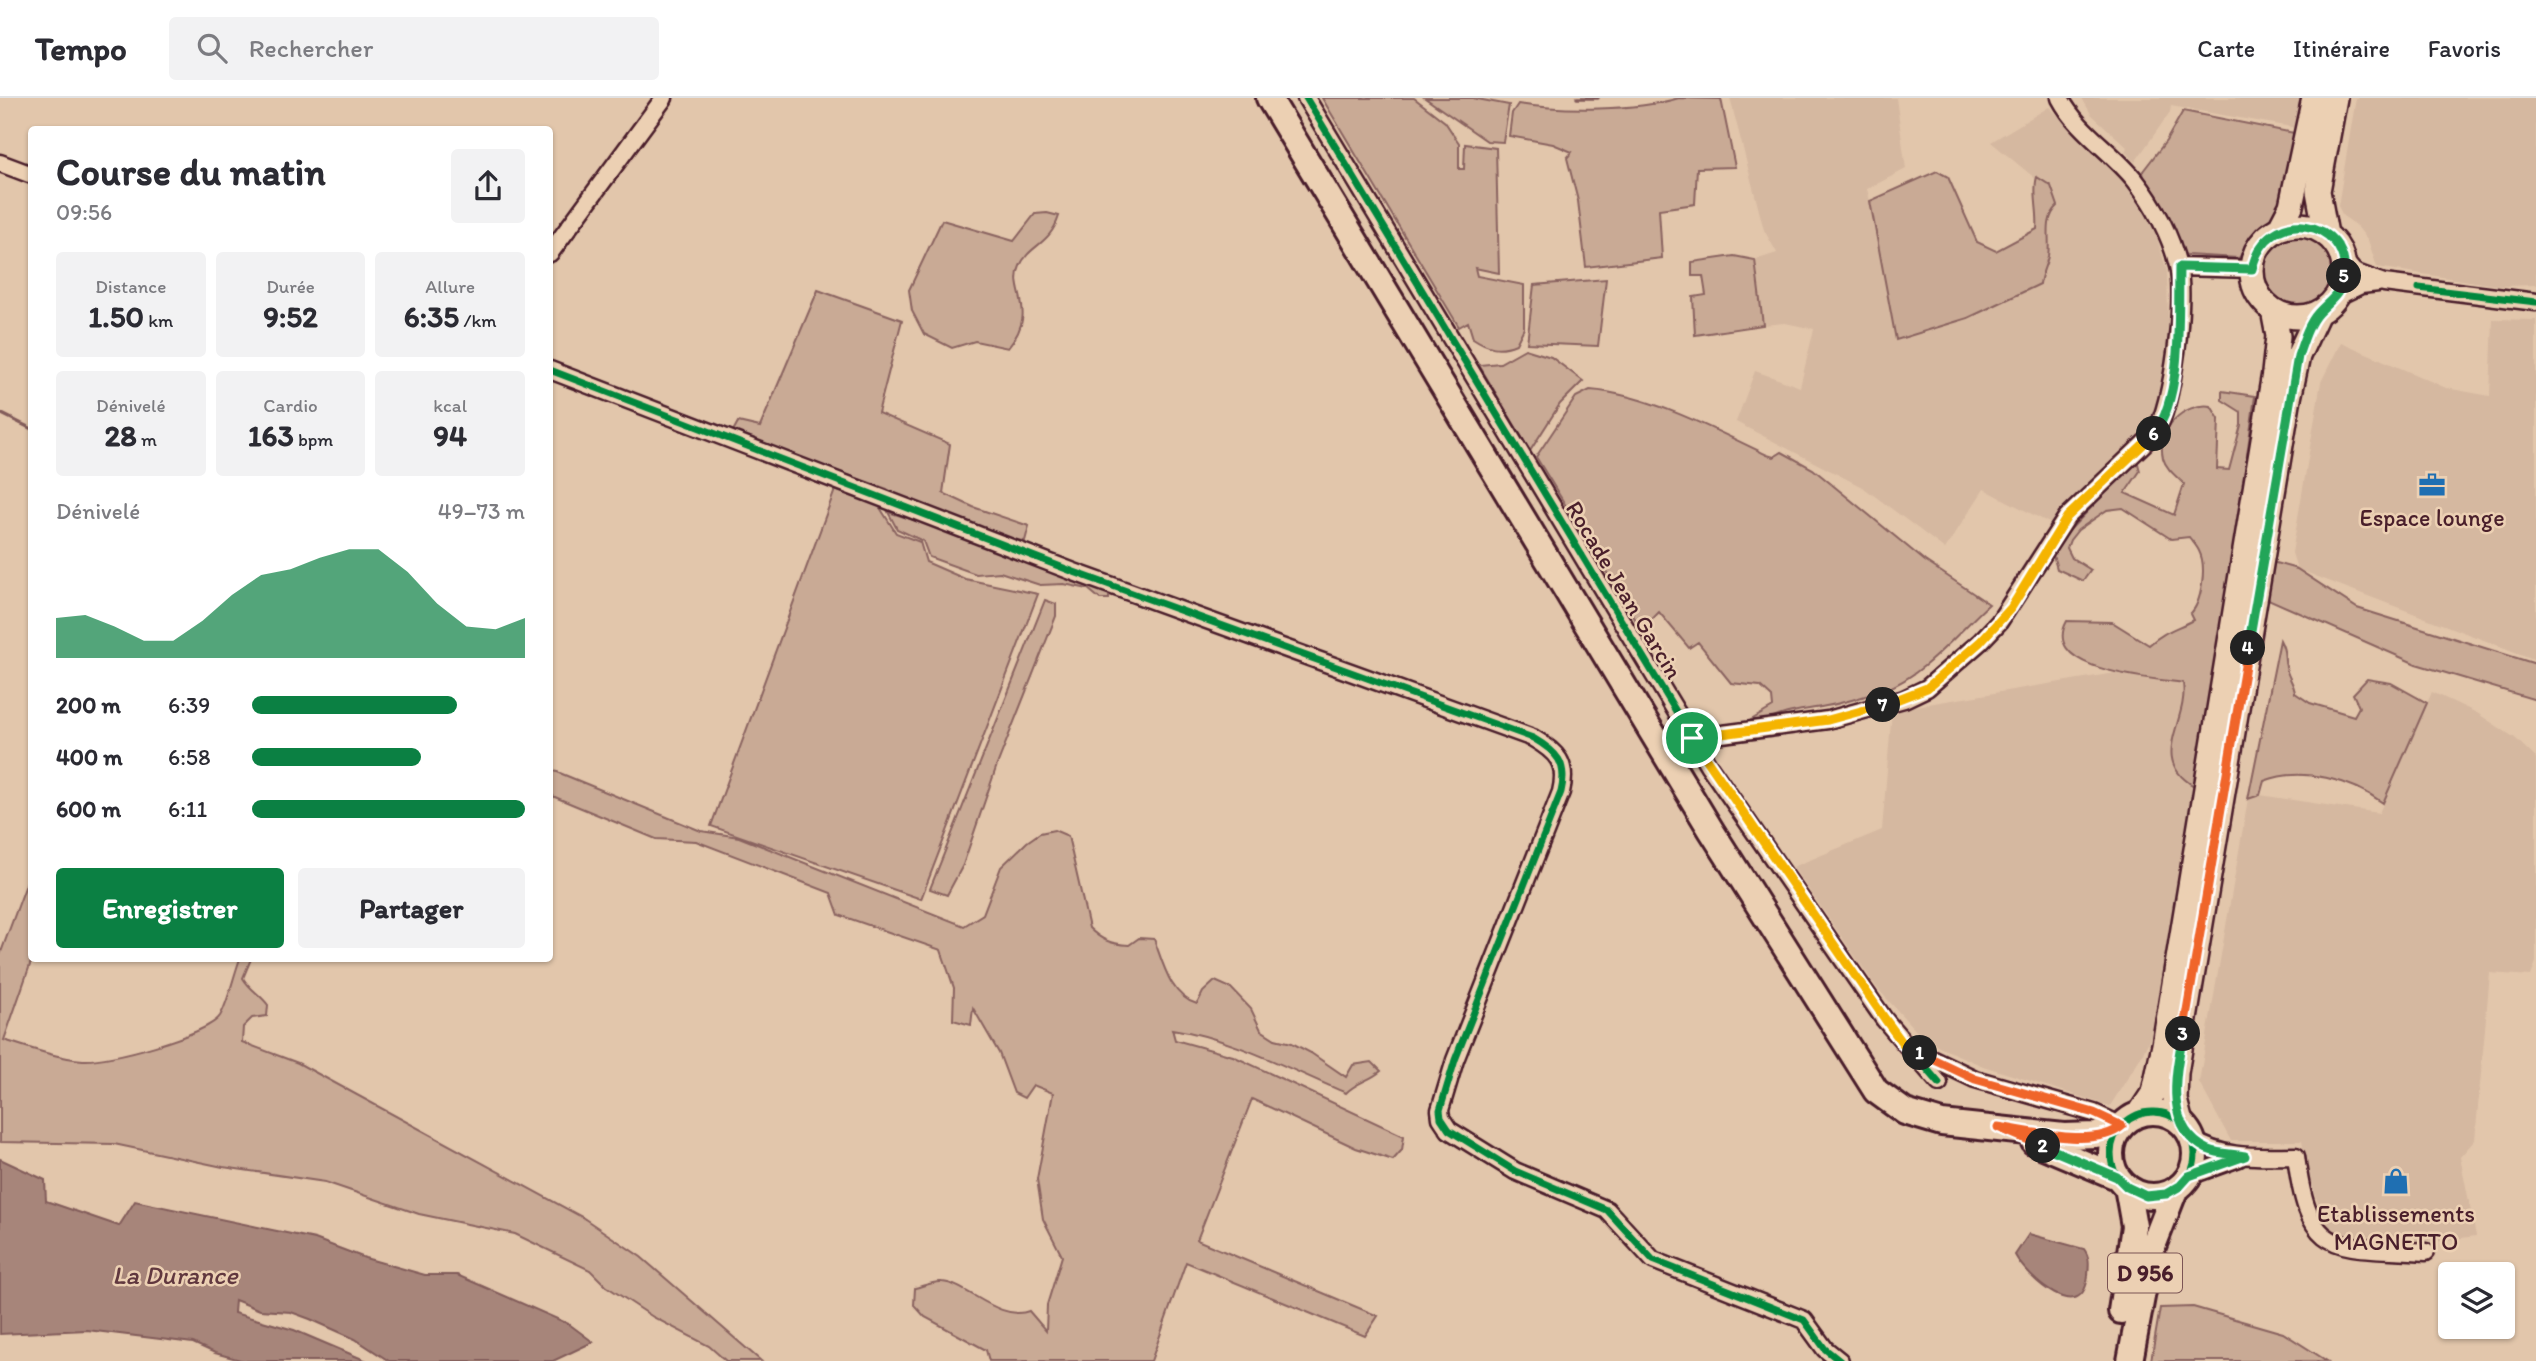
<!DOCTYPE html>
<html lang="fr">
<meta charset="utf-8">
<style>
:root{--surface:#fff;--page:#f2f2f3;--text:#2b2b33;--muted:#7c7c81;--line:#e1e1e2;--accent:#0b8043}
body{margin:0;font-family:Itim,sans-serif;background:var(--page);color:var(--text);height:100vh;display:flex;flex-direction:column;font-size:26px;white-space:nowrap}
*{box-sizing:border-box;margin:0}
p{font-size:23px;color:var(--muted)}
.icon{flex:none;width:38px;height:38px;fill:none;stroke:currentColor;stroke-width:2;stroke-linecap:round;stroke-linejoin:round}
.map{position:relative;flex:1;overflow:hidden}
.side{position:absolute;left:28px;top:28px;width:525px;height:836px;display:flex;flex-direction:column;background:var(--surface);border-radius:7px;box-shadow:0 2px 5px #0004}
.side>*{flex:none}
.buttons{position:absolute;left:2438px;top:1164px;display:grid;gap:14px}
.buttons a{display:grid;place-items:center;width:77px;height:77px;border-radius:7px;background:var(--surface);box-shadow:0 2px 5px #0004;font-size:35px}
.pin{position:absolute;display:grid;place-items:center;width:60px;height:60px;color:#fff;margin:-30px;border:4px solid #fff;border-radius:50%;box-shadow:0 2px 7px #0007}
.km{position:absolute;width:35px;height:35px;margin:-18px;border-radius:50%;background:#222;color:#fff;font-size:19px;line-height:35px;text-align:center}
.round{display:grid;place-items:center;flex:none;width:74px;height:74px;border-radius:7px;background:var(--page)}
.summary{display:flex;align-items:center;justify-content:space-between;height:119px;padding:0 28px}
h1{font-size:38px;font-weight:800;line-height:52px}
.metrics{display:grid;grid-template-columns:repeat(3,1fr);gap:10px;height:119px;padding:7px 28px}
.metrics div{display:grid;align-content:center;border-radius:7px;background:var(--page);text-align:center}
.metrics b{font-size:30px;font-weight:800}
.metrics small{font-size:19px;font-weight:400}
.metrics p{font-size:19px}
.chart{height:196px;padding:14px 28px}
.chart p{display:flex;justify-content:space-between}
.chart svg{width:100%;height:126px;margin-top:7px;fill:var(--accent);opacity:.7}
.action{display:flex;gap:14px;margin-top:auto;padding:14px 28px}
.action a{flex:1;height:80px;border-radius:7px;background:var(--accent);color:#fff;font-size:28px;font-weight:800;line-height:80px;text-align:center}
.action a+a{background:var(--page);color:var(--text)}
ul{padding:0 28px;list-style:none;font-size:23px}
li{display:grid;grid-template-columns:112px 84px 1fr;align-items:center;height:52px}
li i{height:18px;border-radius:9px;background:var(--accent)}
header{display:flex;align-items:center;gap:42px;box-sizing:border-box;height:98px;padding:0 35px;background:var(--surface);border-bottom:2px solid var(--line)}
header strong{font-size:33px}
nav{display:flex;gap:38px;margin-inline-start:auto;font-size:24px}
.search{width:490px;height:63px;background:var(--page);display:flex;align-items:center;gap:18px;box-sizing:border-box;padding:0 24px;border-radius:7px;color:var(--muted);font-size:26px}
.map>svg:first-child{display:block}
.built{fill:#d5b8a0}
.green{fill:#c9aa95;stroke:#8a6460;stroke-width:2}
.water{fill:#a7857a;stroke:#825c5a;stroke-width:2}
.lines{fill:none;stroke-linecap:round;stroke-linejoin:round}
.stream{stroke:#825c5a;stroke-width:3.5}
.minor-casing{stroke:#4a1f2b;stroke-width:21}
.secondary-casing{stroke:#4a1f2b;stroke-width:28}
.primary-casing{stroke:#4a1f2b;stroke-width:30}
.minor{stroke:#ecd0b3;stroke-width:16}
.secondary{stroke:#ecd0b3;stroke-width:23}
.primary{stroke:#ecd0b3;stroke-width:24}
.cycleway-casing{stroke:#ecd0b3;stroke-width:11}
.cycleway{stroke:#00873e;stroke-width:7}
.split-1-casing{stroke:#fff;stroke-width:14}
.split-2-casing{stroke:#fff;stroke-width:14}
.split-3-casing{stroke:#fff;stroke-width:14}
.split-4-casing{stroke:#fff;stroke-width:14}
.split-5-casing{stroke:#fff;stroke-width:14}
.split-6-casing{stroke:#fff;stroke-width:14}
.split-7-casing{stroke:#fff;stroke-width:14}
.split-8-casing{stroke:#fff;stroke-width:14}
.split-1{stroke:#f5b400;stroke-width:9}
.split-2{stroke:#f0652b;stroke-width:9}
.split-3{stroke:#22a559;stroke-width:9}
.split-4{stroke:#f0652b;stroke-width:9}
.split-5{stroke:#22a559;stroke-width:9}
.split-6{stroke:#22a559;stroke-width:9}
.split-7{stroke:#f5b400;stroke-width:9}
.split-8{stroke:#f5b400;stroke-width:9}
.labels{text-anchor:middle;stroke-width:5;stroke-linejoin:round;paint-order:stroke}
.shield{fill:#ecd0b3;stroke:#7b5454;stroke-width:2}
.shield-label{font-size:23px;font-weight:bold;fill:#4a1f2b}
.poi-label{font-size:24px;fill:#4a1f2b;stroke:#ecd0b3}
.street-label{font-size:24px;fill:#4a1f2b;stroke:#ecd0b3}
.water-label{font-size:26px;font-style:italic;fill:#61383f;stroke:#ecd0b3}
</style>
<header>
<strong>Tempo</strong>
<div class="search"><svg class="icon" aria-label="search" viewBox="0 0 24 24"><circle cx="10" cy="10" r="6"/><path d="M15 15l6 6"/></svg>Rechercher</div>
<nav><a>Carte</a><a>Itinéraire</a><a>Favoris</a></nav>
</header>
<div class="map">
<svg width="2536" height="1263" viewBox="0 0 2536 1263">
<rect width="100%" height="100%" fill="#e2c6ab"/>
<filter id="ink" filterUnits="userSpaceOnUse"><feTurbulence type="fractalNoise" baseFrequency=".0143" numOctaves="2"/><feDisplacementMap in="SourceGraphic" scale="14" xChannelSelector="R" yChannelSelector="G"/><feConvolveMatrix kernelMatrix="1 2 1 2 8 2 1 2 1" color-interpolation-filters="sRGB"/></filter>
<g filter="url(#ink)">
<path class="built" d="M 1730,0 L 1896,0 L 1906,71 L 1867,91 L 1880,144 L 2039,186 L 2048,91 L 1991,44 L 2049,9 L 2118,73 L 2138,97 L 2150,117 L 2167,173 L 2169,256 L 2166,290 L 2156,315 L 2137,341 L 2053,427 L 1984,391 L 1945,451 L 1864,390 L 1736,324 L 1755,273 L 1800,289 L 1814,231 L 1785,225 L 1763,227 L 1755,162 L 1777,155 L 1764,132 Z
M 2082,0 L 2302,0 L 2297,30 L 2171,8 L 2170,14 L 2135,64 L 2126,53 L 2128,50 L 2091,16 Z
M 2356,0 L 2536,0 L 2536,187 L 2501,188 L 2377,169 L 2368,142 L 2356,127 L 2343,118 L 2338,108 Z
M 2493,221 L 2536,222 L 2536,562 L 2297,471 L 2292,455 L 2321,284 L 2341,244 L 2446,290 L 2490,298 Z
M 2121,574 L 2208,590 L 2155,930 L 2142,957 L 2110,1008 L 1983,968 L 1939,949 L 1917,934 L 1877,890 L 1793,769 L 1882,732 L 1892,612 Z
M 2432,594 L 2477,615 L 2515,640 L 2536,660 L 2536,864 L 2531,878 L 2490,875 L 2475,1042 L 2460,1059 L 2476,1138 L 2440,1143 L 2346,1139 L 2328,1131 L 2308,1079 L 2302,1043 L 2231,1043 L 2199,984 L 2248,701 L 2260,697 L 2379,715 Z"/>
<path class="green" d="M 1322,0 L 1414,0 L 1445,24 L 1459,45 L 1459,71 L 1464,71 L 1465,46 L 1496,50 L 1499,175 L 1475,170 L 1477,178 L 1524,187 L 1524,230 L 1516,246 C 1499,253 1488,250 1473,240 L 1468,224 L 1459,229 Z
M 1425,0 L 1472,0 L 1509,7 L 1503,44 L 1487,43 Z
M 1679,0 L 1721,1 L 1735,69 L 1697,70 L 1695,106 L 1659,111 L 1662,160 L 1586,169 L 1578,103 L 1567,60 L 1572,54 L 1553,46 L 1509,38 L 1512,15 L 1518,6 C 1562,13 1636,13 1679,0 Z
M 2183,13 L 2299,36 C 2292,62 2289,103 2271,124 C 2259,139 2250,141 2239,160 L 2186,157 L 2175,147 L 2144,82 L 2143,73 L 2166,43 Z
M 1937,73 L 1948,79 L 1977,144 L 1996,153 L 2037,131 C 2039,113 2032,95 2037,79 L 2051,88 L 2058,108 C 2043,122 2051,141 2048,158 C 2046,168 2041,176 2040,186 L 1968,220 L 1896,242 L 1870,103 Z
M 1047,115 L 1059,118 C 1050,147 1029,147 1020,168 C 1008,194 1040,210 1008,250 L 975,243 L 952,250 L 924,236 L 912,213 L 909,192 L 942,122 L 1014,143 L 1035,116 Z
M2260 173a38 38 0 1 1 76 0a38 38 0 1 1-76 0Z
M 1734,158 L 1755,162 L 1763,227 L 1695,237 L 1693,199 L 1706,197 L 1703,178 L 1692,178 L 1692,164 Z
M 1606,181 L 1598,248 L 1527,245 L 1534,187 Z
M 818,192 L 902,222 L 878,315 L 950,346 L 943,395 L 973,409 L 1029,428 L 1025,443 L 1015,442 L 898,400 L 887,391 L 732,335 L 738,324 L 760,329 Z
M 1525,251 L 1551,259 L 1583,283 L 1560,306 L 1530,353 L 1479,267 L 1500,265 Z
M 1590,292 C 1647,296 1716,332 1767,357 L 1774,359 L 1782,354 L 1813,371 L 1925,463 L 1989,506 C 1957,535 1925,577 1884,592 C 1866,598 1845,605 1826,608 C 1803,613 1785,612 1764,625 L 1751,622 L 1773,609 L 1772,599 L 1760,588 L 1731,585 L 1698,544 L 1689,550 L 1659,514 L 1642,532 L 1536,359 L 1576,299 Z
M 2222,293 L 2255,298 L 2233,461 L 2194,688 C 2147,660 2189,624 2183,585 C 2155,580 2039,574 2067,523 L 2112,524 L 2149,547 C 2164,533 2176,531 2193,522 L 2190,516 C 2202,505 2207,468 2199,453 C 2197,448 2192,443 2189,439 L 2171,441 L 2123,410 L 2107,412 L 2078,432 L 2070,442 L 2067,450 L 2072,460 L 2091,472 L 2083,483 L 2057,471 L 2053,457 L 2063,439 L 2137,362 L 2140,373 L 2125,395 L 2174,417 L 2184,386 C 2176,378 2166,371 2163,360 C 2156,331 2184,304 2211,308 L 2219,321 L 2217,371 L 2229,372 L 2241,327 L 2241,314 L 2222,302 Z
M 835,392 L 879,408 L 896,435 L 920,444 L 926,464 L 965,481 L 1038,496 L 921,801 L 711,728 Z
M 888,414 L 970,439 L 1109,492 L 1109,501 L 1100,501 L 1088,491 L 1064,486 L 1040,487 L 1000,474 L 976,476 L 929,459 L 923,443 L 897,431 Z
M 2272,464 L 2297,471 L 2357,510 L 2536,566 L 2536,602 L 2416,566 L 2268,501 Z
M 1045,502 L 1056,506 L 1056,518 L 997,667 L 963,767 L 947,797 L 930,791 Z
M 2280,542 C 2287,555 2283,556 2286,569 C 2287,578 2294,585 2295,595 L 2310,605 L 2354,618 L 2359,609 L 2353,596 L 2367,581 L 2391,585 L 2427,605 L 2383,705 C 2352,682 2302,668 2264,683 L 2260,697 L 2248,701 Z
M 550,671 L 701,733 L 739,739 L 964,828 L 983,816 L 1001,769 L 1027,744 L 1040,735 L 1054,732 L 1068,738 L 1089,830 C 1102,843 1112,846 1129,847 L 1139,840 L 1154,841 C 1163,865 1170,898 1197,906 L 1203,894 L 1215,883 L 1231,890 L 1251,911 L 1261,932 L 1275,941 L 1292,945 L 1311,955 L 1346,979 L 1353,967 L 1372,964 L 1381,973 C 1369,983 1357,984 1346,995 C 1291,972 1232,940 1172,931 L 1175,942 L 1233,958 L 1404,1038 L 1402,1052 L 1393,1062 L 1356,1050 L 1252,1001 L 1197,1142 L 1378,1218 L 1365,1238 L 1186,1164 L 1151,1263 L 989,1263 L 986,1252 L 925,1219 L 914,1207 L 915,1190 C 923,1188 934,1183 942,1184 C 966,1185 999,1224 1029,1213 L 1046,1233 L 1047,1207 L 1062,1158 L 1043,1121 L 1037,1081 L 1053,995 L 1033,987 L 1024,1000 L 1014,995 L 999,955 L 973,910 L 971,927 L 953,922 L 954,890 L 941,852 L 839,817 L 831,795 L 696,743 L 656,741 L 550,697 Z
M 31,773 L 32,861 L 4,942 C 30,950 56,960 83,962 C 107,964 207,937 220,918 C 228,905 234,876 240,861 L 251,861 L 243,880 C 250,892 260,896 268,907 L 267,918 L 252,920 L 243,929 L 242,944 L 298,965 L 582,1119 L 641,1159 L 761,1263 L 726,1263 L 709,1248 L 653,1219 L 606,1188 L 590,1172 L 515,1136 L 419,1116 L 325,1084 L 223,1069 L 114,1046 L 0,1044 L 0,857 Z
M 2193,1209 L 2283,1235 L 2327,1263 L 2151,1263 L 2160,1210 Z"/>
<path class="water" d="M 0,1061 L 45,1082 L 46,1103 L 119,1128 L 135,1103 L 315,1141 L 365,1160 L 425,1177 L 457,1177 L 569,1226 L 593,1244 L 553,1263 L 389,1263 L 355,1241 L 310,1221 L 291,1214 L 260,1212 L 235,1202 L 234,1215 L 294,1232 L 367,1263 L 244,1263 L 215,1255 L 193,1245 L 87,1232 L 0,1236 Z
M 2029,1136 L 2084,1151 C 2090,1159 2089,1167 2088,1177 C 2083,1230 2027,1180 2015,1157 Z"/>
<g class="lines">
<path class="stream" d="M 1577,0 L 1598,0
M 0,315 L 32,331"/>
<g class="minor-casing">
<path id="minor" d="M 1306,0 L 1709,668 L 1884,921 L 1939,985
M 0,65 L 32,77
M 550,155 L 664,0
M 2342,160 L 2354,174 L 2384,185 L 2536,204
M 2179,169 L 2252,171
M 2336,199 L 2361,187 L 2378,185
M 550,272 L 1074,474 L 1533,640 C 1557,654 1568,665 1561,694 L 1455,962 L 1440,1012 L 1441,1020 L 1449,1032 L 1515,1073 L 1607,1112 L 1653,1162 L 1804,1222 L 1825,1251 L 1840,1263
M 1692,640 L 1828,622 L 1904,601 L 1927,590 L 1980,544 L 1999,524 L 2067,419 L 2155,335 C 2173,308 2186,199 2178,168 C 2171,138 2154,106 2135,82 C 2112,53 2078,34 2060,0
M 1912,951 L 1975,981 L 2094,1015 L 2122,1028
M 2192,1041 C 2223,1062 2261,1058 2296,1058 C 2309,1163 2336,1147 2426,1154
M 2189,1078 L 2239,1060"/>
</g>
<g class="secondary-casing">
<path id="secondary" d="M2252 173a46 46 0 1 1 92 0a46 46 0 1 1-92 0Z
M 2279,131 L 2291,108 L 2314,0
M 2326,136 L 2318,93 L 2335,0
M 2140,1015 L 2154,994 L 2164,947 L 2274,275 L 2278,238 L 2273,212
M 2181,1025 L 2175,1002 L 2176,975 L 2288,305 L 2298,258 L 2318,215"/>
</g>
<g class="primary-casing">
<path id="primary" d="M 1269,0 L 1711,732 L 1876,993 L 1905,1014 L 1942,1025 L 2064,1038 L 2096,1037 L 2118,1031
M2111 1056a42 42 0 1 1 84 0a42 42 0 1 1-84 0Z
M 2034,1044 L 2117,1079
M 2121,1213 L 2134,1128 L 2127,1089
M 2130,1263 L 2150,1156 L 2175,1092"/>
</g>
<use href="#minor" class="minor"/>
<use href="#secondary" class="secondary"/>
<use href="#primary" class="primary"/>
<g class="cycleway-casing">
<path id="cycleway" d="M 1306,0 L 1709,668 L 1884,921 L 1939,985
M 2419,190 L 2536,204
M 550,272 L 1074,474 L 1533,640 C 1557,654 1568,665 1561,694 L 1455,962 L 1440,1012 L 1441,1020 L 1449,1032 L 1515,1073 L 1607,1112 L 1653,1162 L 1804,1222 L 1825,1251 L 1840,1263
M2111 1056a42 42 0 1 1 84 0a42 42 0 1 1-84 0Z"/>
</g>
<use href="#cycleway" class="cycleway"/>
</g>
</g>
<g class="lines" filter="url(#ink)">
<g class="split-1-casing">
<path id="split-1" d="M 1692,640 L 1885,921 L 1904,947 L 1920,955"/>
</g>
<g class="split-2-casing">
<path id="split-2" d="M 1920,955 L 1975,981 L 2094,1015 L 2122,1028 C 2096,1051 2029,1033 1998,1029 L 2043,1048"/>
</g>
<g class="split-3-casing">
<path id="split-3" d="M 2043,1048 L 2117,1079 L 2127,1089 L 2146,1098 L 2166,1096 L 2180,1088 L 2189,1078 L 2245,1058 C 2233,1056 2218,1056 2207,1051 C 2163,1029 2176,974 2183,936"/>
</g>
<g class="split-4-casing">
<path id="split-4" d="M 2183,936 L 2248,550"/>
</g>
<g class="split-5-casing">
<path id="split-5" d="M 2248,550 L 2298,258 C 2303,244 2308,226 2318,215 C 2330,202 2340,198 2344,178"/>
</g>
<g class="split-6-casing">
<path id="split-6" d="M 2154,336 C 2183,298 2178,216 2179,169 L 2252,171 C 2267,104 2351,122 2344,178"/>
</g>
<g class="split-7-casing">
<path id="split-7" d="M 1883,607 L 1927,590 L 1980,544 L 2011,510 L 2067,419 L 2154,336"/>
</g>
<g class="split-8-casing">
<path id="split-8" d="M 1692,640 L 1828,622 L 1883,607"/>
</g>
<use href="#split-1" class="split-1"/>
<use href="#split-2" class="split-2"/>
<use href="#split-3" class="split-3"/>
<use href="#split-4" class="split-4"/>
<use href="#split-5" class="split-5"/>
<use href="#split-6" class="split-6"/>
<use href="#split-7" class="split-7"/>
<use href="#split-8" class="split-8"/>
</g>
<defs>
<g id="office-bare" transform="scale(2.1)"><path d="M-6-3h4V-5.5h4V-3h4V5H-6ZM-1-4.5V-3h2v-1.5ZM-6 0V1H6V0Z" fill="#1f6fb2" stroke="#ecd0b3" stroke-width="2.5" paint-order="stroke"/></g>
<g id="shop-bare" transform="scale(2.1)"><path d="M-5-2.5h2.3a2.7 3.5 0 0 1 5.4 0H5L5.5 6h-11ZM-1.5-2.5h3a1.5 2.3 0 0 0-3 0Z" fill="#1f6fb2" stroke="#ecd0b3" stroke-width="2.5" paint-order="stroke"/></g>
</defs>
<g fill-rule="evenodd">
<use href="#office-bare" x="2432" y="387"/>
<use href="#shop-bare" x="2396" y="1083"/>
</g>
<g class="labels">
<rect class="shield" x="2108" y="1155.5" width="74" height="39" rx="5"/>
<g class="shield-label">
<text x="2145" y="1183">D 956</text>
</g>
<g class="poi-label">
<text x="2432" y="428">Espace lounge</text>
<text x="2396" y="1124">Etablissements<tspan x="2396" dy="28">MAGNETTO</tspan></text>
</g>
<g class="street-label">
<text transform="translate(1624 492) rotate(59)" y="8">Rocade Jean Garcin</text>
</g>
<g class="water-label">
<text x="175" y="1186">La Durance</text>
</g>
</g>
</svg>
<div class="buttons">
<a><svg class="icon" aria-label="layers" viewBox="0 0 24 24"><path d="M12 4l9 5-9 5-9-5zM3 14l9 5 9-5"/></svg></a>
</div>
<div class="pin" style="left:1692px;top:640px;background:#1e9e55"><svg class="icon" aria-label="arrive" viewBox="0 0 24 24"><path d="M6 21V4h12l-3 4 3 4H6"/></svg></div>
<b class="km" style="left:1920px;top:955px">1</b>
<b class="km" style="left:2043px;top:1048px">2</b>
<b class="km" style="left:2183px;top:936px">3</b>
<b class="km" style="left:2248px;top:550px">4</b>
<b class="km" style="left:2344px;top:178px">5</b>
<b class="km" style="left:2154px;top:336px">6</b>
<b class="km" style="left:1883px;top:607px">7</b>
<section class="side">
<div class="summary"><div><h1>Course du matin</h1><p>09:56</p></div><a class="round"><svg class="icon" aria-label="share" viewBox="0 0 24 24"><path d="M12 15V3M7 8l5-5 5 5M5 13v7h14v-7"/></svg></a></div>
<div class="metrics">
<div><p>Distance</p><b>1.50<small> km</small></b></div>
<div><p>Durée</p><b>9:52</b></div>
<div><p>Allure</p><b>6:35<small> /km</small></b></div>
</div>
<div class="metrics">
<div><p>Dénivelé</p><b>28<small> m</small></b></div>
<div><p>Cardio</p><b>163<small> bpm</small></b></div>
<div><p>kcal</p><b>94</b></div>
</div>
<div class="chart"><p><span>Dénivelé</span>49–73 m</p>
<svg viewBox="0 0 160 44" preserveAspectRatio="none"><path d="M0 44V30L10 29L20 33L30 38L40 38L50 31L60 22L70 15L80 13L90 9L100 6L110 6L120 14L130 25L140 33L150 34L160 30V44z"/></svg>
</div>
<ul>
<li><b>200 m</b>6:39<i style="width:75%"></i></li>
<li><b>400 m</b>6:58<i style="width:62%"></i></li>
<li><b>600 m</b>6:11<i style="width:100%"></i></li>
</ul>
<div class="action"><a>Enregistrer</a><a>Partager</a></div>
</section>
</div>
